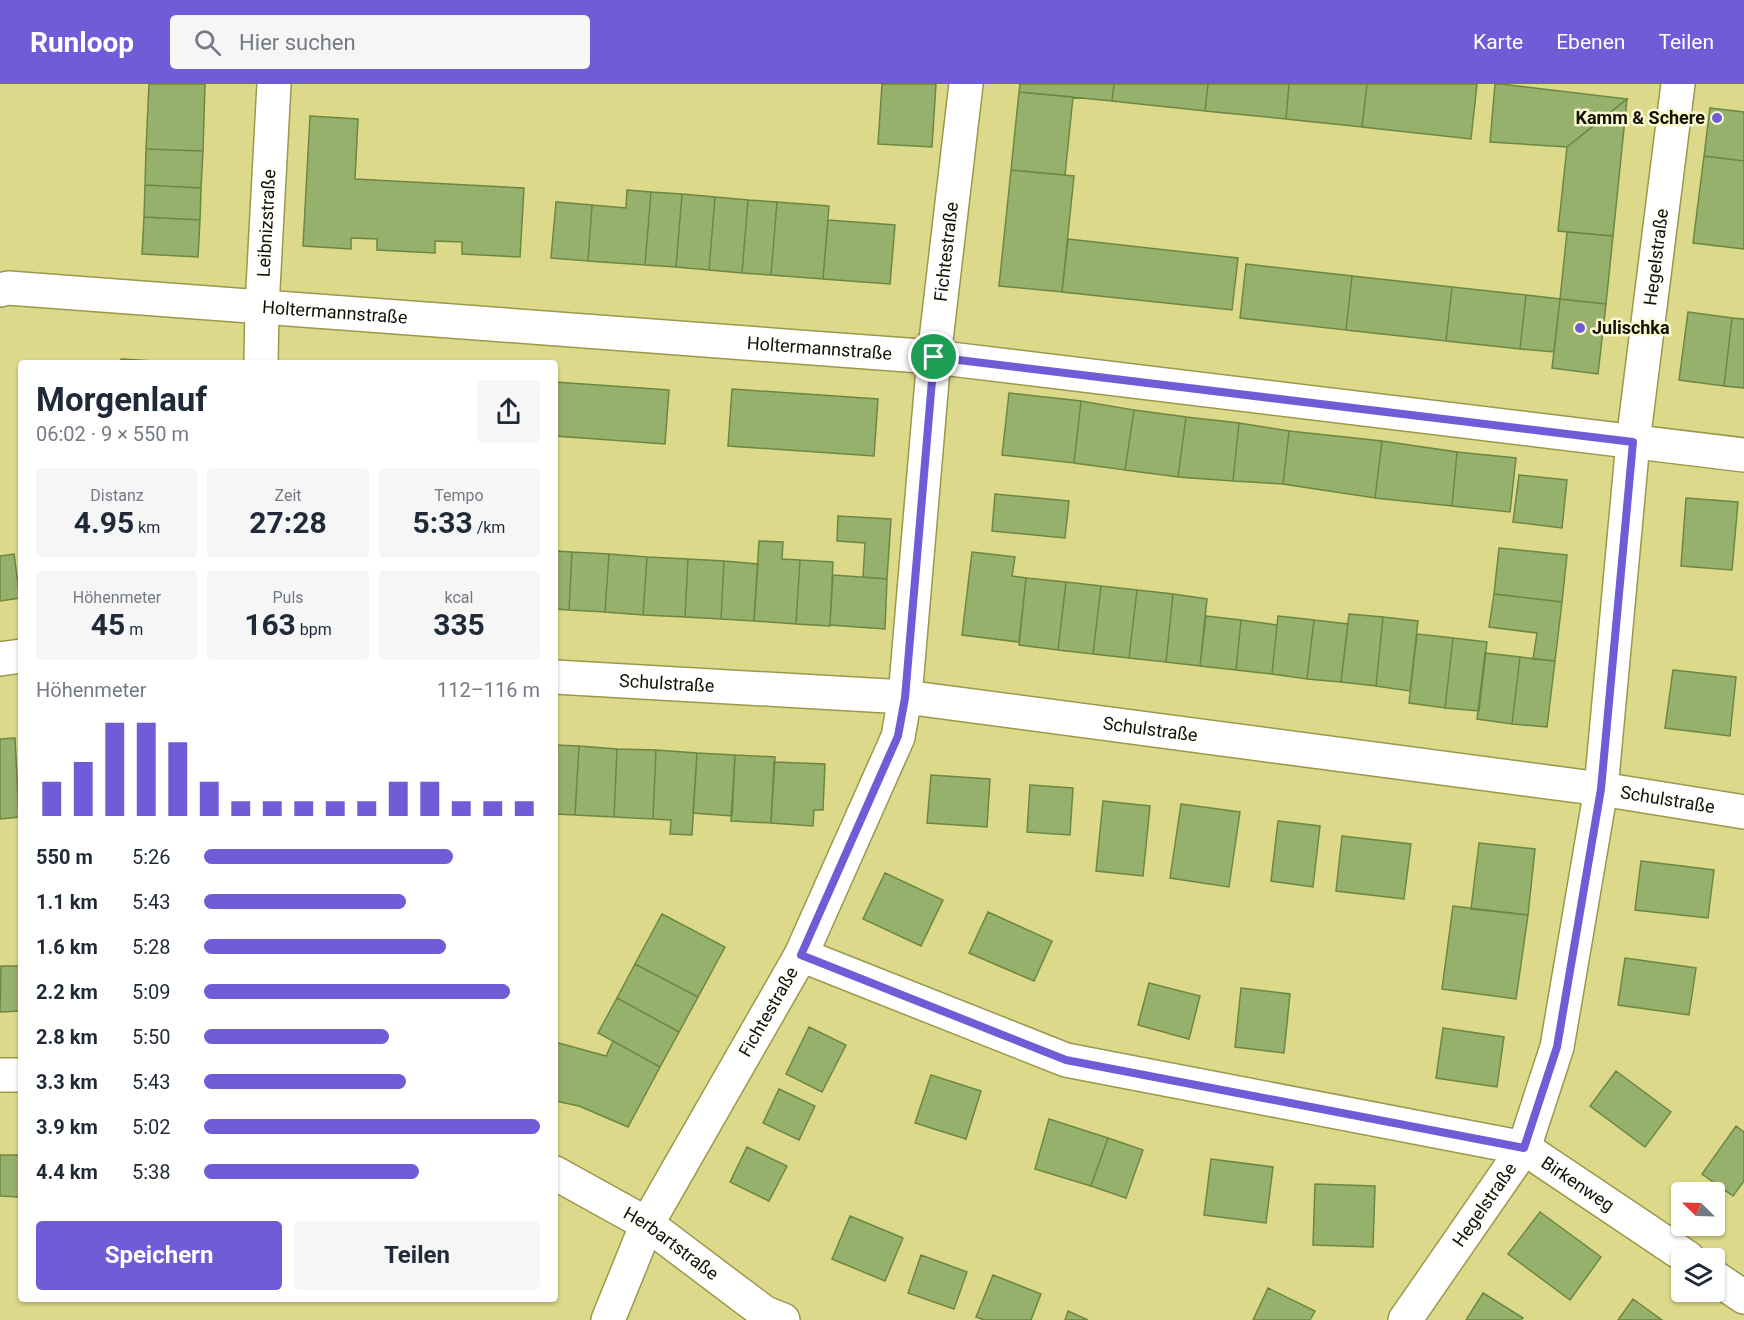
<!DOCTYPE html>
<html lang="de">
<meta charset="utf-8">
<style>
:root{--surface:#fff;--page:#f6f6f7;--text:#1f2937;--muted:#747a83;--accent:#6f5cd6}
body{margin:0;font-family:Roboto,sans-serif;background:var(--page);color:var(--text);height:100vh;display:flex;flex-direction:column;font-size:22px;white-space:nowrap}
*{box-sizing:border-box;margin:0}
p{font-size:20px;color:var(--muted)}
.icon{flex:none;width:33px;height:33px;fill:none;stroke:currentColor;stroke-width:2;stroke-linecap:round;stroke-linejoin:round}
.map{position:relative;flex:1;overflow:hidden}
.details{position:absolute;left:18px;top:276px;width:540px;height:942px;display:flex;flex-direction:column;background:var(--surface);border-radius:6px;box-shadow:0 2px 4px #0004}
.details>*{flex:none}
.needle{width:39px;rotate:293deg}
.controls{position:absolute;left:1671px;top:1098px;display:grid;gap:12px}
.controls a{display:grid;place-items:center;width:54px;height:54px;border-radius:6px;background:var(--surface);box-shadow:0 2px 4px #0004;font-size:30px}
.pin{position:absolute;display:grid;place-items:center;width:51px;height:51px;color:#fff;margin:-26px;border:3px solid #fff;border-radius:50%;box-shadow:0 2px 6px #0007}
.round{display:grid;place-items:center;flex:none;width:63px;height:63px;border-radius:6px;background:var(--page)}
.head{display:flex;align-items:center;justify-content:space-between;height:102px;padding:0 18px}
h1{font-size:33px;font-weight:700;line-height:45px}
.metrics{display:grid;grid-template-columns:repeat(3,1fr);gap:9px;height:102px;padding:6px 18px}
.metrics div{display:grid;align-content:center;border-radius:6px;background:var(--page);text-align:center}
.metrics b{font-size:30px;font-weight:700}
.metrics small{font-size:16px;font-weight:400}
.metrics p{font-size:16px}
.chart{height:168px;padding:12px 18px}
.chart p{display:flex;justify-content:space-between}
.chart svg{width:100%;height:108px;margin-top:6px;stroke:var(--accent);stroke-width:6}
.primary-button{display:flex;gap:12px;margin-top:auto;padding:12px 18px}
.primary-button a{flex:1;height:69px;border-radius:6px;background:var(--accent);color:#fff;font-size:24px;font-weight:700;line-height:69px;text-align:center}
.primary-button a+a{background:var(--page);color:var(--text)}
ul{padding:0 18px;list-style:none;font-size:20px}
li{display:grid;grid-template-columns:96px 72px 1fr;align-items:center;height:45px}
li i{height:15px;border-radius:8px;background:var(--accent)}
header{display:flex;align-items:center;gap:36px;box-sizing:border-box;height:84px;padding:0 30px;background:var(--accent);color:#fff}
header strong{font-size:28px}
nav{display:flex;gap:33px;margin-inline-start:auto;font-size:21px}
.search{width:420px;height:54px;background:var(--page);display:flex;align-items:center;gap:15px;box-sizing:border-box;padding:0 21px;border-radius:6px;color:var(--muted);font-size:22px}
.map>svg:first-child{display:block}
.building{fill:#96b16b;stroke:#6d8742;stroke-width:1.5}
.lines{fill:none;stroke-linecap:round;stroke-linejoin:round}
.street-casing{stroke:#9c984b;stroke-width:36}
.street{stroke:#fff;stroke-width:33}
.route-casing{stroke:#fff;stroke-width:12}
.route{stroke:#6f5cd6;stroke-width:8}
.poi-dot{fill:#6f5cd6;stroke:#f9f8d1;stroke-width:2}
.labels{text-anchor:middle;stroke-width:5;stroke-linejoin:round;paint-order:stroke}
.poi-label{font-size:18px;font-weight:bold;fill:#131100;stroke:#f9f8d1;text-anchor:end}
.street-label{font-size:18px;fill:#131100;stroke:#f9f8d1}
</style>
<header>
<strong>Runloop</strong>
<div class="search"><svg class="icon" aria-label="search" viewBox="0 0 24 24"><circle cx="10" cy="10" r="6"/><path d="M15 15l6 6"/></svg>Hier suchen</div>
<nav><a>Karte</a><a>Ebenen</a><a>Teilen</a></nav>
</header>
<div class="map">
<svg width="1744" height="1236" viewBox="0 0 1744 1236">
<rect width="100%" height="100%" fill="#dcd98a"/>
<path class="building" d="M 149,0 L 205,0 L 203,67 L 146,65 Z
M 882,0 L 936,0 L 932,63 L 878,60 Z
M 1020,0 L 1114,0 L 1112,17 L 1019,8 Z
M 1114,0 L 1208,0 L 1205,27 L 1112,17 Z
M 1208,0 L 1289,0 L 1286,35 L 1205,27 Z
M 1289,0 L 1367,0 L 1362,43 L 1286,35 Z
M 1367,0 L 1477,0 L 1471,55 L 1362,43 Z
M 1495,0 L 1501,0 L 1627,15 L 1567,63 L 1490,58 Z
M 1019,8 L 1073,13 L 1065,91 L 1011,86 Z
M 1627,15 L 1613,152 L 1558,147 L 1567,63 Z
M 1710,24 L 1744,28 L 1744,77 L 1704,72 Z
M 310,32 L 358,35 L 355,95 L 524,104 L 520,173 L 462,170 L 462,158 L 435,157 L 435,169 L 377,166 L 377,155 L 351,154 L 351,165 L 303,162 Z
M 146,65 L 203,67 L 201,104 L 145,101 Z
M 1704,72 L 1744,77 L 1744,165 L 1693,159 Z
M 1011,86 L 1074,92 L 1062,208 L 999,202 Z
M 145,101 L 201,104 L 200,136 L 144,133 Z
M 627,106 L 651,108 L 645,181 L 588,177 L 592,121 L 626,124 Z
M 651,108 L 682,110 L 676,183 L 645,181 Z
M 682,110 L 715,113 L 709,186 L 676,183 Z
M 715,113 L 748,116 L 742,189 L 709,186 Z
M 748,116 L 777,118 L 771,191 L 742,189 Z
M 556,118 L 592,121 L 588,177 L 551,174 Z
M 777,118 L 829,122 L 823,195 L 771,191 Z
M 144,133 L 200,136 L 198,173 L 142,170 Z
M 828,136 L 895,141 L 890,200 L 823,195 Z
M 1567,148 L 1613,152 L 1606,220 L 1560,215 Z
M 1068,155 L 1238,174 L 1232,226 L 1062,208 Z
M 1246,180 L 1352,192 L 1346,246 L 1240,234 Z
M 1352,192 L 1452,203 L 1446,257 L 1346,246 Z
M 1452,203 L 1526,211 L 1520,265 L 1446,257 Z
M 1526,211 L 1560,215 L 1554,268 L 1520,265 Z
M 1560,215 L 1606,220 L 1598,290 L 1552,284 Z
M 1688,228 L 1732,234 L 1724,302 L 1679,296 Z
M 1732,234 L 1744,235 L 1744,304 L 1724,302 Z
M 121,275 L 188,279 L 121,279 Z
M 555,298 L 669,306 L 665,360 L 555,352 Z
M 732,305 L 878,315 L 874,372 L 728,362 Z
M 1009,309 L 1081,317 L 1074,379 L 1002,371 Z
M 1081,317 L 1134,326 L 1125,386 L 1074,379 Z
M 1134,326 L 1186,333 L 1178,393 L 1125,386 Z
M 1186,333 L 1239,339 L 1233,397 L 1178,393 Z
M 1239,339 L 1289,347 L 1283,400 L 1233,397 Z
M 1289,347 L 1382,357 L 1375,414 L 1283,400 Z
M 1382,357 L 1457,368 L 1452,422 L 1375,414 Z
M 1457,368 L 1516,374 L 1510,428 L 1452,422 Z
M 1519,391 L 1567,396 L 1562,444 L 1513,438 Z
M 995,410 L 1069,417 L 1065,454 L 992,447 Z
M 1686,414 L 1738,418 L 1732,486 L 1681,482 Z
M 838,432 L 891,435 L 887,495 L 863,493 L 865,459 L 837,457 Z
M 759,457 L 783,458 L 782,475 L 800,476 L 796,540 L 754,537 Z
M 1499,464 L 1567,471 L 1562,518 L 1494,510 Z
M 555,467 L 572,468 L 569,526 L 555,525 Z
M 572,468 L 609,470 L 605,528 L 569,526 Z
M 972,468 L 1015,473 L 1012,492 L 1026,494 L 1019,558 L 962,551 Z
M 14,470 L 20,514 L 0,517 L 0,472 Z
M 609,470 L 647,473 L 643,531 L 605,528 Z
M 647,473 L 688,475 L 685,533 L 643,531 Z
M 688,475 L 724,477 L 721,535 L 685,533 Z
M 800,476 L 833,478 L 830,542 L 796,540 Z
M 724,477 L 758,480 L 754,537 L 721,535 Z
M 833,491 L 887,495 L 885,545 L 830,541 Z
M 1026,494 L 1066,498 L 1058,566 L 1019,561 Z
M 1066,498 L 1101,502 L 1093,570 L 1058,566 Z
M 1101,502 L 1137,506 L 1129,574 L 1093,570 Z
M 1137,506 L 1173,510 L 1166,578 L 1129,574 Z
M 1173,510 L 1207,515 L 1200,582 L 1166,578 Z
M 1494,510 L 1562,518 L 1555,577 L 1533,575 L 1537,549 L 1489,543 Z
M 1349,530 L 1383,533 L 1376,602 L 1341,598 Z
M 1206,532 L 1241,536 L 1236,586 L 1200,582 Z
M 1278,532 L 1314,536 L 1307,595 L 1272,590 Z
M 1383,533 L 1418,537 L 1410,607 L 1376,602 Z
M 1241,536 L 1277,541 L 1272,590 L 1236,586 Z
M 1314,536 L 1348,540 L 1341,598 L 1307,595 Z
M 1417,550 L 1453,554 L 1445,624 L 1409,619 Z
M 1453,554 L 1487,558 L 1479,627 L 1445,624 Z
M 1485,569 L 1520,573 L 1512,640 L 1477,635 Z
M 1520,573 L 1555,577 L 1547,643 L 1512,640 Z
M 1673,586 L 1736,593 L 1730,652 L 1665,644 Z
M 15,654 L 19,733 L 0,735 L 0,655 Z
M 555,661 L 579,662 L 575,731 L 555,730 Z
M 579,662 L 617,665 L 614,733 L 575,731 Z
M 617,665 L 656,666 L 653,735 L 614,733 Z
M 656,666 L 697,669 L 692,751 L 670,750 L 671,736 L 653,735 Z
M 697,669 L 735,671 L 732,732 L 693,729 Z
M 735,671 L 775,673 L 771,739 L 731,737 Z
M 774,678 L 825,680 L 823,726 L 814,726 L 813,742 L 771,739 Z
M 931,691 L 990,695 L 987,743 L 927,739 Z
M 1030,701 L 1073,704 L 1070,751 L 1027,748 Z
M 1103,717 L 1150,722 L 1143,792 L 1096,787 Z
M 1181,720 L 1240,728 L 1229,803 L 1170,794 Z
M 1278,737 L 1320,742 L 1313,803 L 1271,797 Z
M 1342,752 L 1411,760 L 1404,815 L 1336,807 Z
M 1479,759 L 1535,765 L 1528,831 L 1471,825 Z
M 1641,777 L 1714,786 L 1708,834 L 1635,826 Z
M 885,789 L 943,816 L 921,862 L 863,835 Z
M 1453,822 L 1528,831 L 1516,915 L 1442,905 Z
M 988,828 L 1052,857 L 1034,897 L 969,869 Z
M 662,830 L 725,863 L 698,913 L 635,880 Z
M 1625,874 L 1696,884 L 1689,931 L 1618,921 Z
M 635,880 L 698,913 L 679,948 L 617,914 Z
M 1,882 L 21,882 L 21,927 L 0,928 Z
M 1149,899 L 1200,912 L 1189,955 L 1138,941 Z
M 1241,904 L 1290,910 L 1284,969 L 1235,963 Z
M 617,914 L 679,948 L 660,983 L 598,949 Z
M 809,943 L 846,961 L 822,1008 L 786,990 Z
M 1443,944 L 1504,953 L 1497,1003 L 1436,994 Z
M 613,957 L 660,983 L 628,1043 L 579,1022 L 555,1017 L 555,958 L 606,972 Z
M 1616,987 L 1671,1028 L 1645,1063 L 1590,1022 Z
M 931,991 L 981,1007 L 966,1055 L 915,1039 Z
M 779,1005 L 815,1022 L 799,1056 L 763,1039 Z
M 1049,1035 L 1108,1054 L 1091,1102 L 1035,1085 Z
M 1736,1042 L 1744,1048 L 1744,1097 L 1733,1112 L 1702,1090 Z
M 1108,1054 L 1143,1066 L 1126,1114 L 1091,1102 Z
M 747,1063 L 787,1082 L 769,1117 L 730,1098 Z
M 0,1071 L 21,1071 L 19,1113 L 0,1112 Z
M 1211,1075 L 1273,1083 L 1266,1139 L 1204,1131 Z
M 1315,1100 L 1375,1102 L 1373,1163 L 1313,1161 Z
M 1540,1128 L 1601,1173 L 1570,1216 L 1508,1170 Z
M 850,1132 L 903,1154 L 885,1197 L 832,1175 Z
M 921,1171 L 967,1188 L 954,1225 L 908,1209 Z
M 993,1191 L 1041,1210 L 1031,1236 L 984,1236 L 976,1233 Z
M 1268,1204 L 1315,1227 L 1310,1236 L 1253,1236 Z
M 1483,1209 L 1523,1234 L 1521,1236 L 1466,1236 Z
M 1633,1215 L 1662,1236 L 1618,1236 Z
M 1068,1227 L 1088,1236 L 1065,1236 Z"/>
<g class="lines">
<g class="street-casing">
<g id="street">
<path id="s1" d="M 0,206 L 8,204 L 934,273 L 1744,371"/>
<path id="s2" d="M 261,279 L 262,223 L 274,0"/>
<path d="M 0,575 L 21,572"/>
<path id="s3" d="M 555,593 L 905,613 L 1601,705 L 1744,728"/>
<path id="s4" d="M 801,871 L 1066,976 L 1524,1064 L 1688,1174"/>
<path d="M 0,991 L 21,991"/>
<path id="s5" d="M 555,1089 L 647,1140 L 765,1229 L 783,1236"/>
<path d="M 1714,1193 L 1744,1213"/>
<path id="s6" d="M 608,1236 L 647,1140 L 801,871 L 898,653 L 905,613 L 934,273 L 966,0"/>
<path id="s7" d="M 1405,1236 L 1524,1064 L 1557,963 L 1601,705 L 1633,358 L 1678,0"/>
</g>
</g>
<use href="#street" class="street"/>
</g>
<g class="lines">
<g class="route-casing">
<path id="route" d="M 934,273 L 1633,358 L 1601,705 L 1557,963 L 1524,1064 L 1066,976 L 801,871 L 898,652 L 905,614 Z"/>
</g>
<use href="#route" class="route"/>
</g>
<g class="poi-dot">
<circle cx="1717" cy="34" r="6"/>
<circle cx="1580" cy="244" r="6"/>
</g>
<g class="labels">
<g class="poi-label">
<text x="1705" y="40">Kamm &amp; Schere</text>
<text x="1592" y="250" text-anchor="start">Julischka</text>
</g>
<g class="street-label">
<text dy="6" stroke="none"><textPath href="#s2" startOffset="140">Leibnizstraße</textPath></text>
<text dy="6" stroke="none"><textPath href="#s6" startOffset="1140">Fichtestraße</textPath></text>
<text dy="6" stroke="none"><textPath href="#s7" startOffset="1112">Hegelstraße</textPath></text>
<text dy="6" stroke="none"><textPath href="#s1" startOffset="336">Holtermannstraße</textPath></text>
<text dy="6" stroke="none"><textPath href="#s1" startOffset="822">Holtermannstraße</textPath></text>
<text dy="6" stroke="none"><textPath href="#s3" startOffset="112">Schulstraße</textPath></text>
<text dy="6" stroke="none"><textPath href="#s3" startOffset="598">Schulstraße</textPath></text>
<text dy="6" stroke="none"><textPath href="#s3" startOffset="1120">Schulstraße</textPath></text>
<text dy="6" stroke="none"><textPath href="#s6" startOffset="348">Fichtestraße</textPath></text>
<text dy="6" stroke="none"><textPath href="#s4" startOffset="816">Birkenweg</textPath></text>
<text dy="6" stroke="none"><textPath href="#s7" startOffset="140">Hegelstraße</textPath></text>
<text dy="6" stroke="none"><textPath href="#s5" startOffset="136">Herbartstraße</textPath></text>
</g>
</g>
</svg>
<div class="controls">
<a><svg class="needle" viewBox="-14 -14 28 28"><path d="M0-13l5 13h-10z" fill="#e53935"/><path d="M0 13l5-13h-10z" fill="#747a83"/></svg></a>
<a><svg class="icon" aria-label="layers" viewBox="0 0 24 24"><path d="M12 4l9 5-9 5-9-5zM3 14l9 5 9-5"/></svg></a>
</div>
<div class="pin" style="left:934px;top:273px;background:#1e9e55"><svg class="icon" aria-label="arrive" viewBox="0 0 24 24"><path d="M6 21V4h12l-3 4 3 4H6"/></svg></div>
<section class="details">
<div class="head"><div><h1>Morgenlauf</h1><p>06:02 · 9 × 550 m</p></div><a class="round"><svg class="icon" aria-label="share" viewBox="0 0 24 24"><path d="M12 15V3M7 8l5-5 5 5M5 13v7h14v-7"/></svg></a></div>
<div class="metrics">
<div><p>Distanz</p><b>4.95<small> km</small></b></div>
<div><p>Zeit</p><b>27:28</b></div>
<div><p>Tempo</p><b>5:33<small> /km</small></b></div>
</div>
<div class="metrics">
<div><p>Höhenmeter</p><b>45<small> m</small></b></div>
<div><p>Puls</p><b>163<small> bpm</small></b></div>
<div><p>kcal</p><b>335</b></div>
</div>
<div class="chart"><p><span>Höhenmeter</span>112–116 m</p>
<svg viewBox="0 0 160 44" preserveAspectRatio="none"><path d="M5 44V30M15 44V22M25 44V6M35 44V6M45 44V14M55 44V30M65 44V38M75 44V38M85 44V38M95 44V38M105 44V38M115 44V30M125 44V30M135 44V38M145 44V38M155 44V38"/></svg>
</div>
<ul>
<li><b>550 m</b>5:26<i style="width:74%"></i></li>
<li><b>1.1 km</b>5:43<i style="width:60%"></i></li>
<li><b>1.6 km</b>5:28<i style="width:72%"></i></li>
<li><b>2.2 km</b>5:09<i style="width:91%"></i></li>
<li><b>2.8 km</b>5:50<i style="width:55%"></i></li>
<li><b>3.3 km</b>5:43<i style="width:60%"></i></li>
<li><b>3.9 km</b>5:02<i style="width:100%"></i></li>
<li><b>4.4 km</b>5:38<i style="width:64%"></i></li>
</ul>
<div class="primary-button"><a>Speichern</a><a>Teilen</a></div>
</section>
</div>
